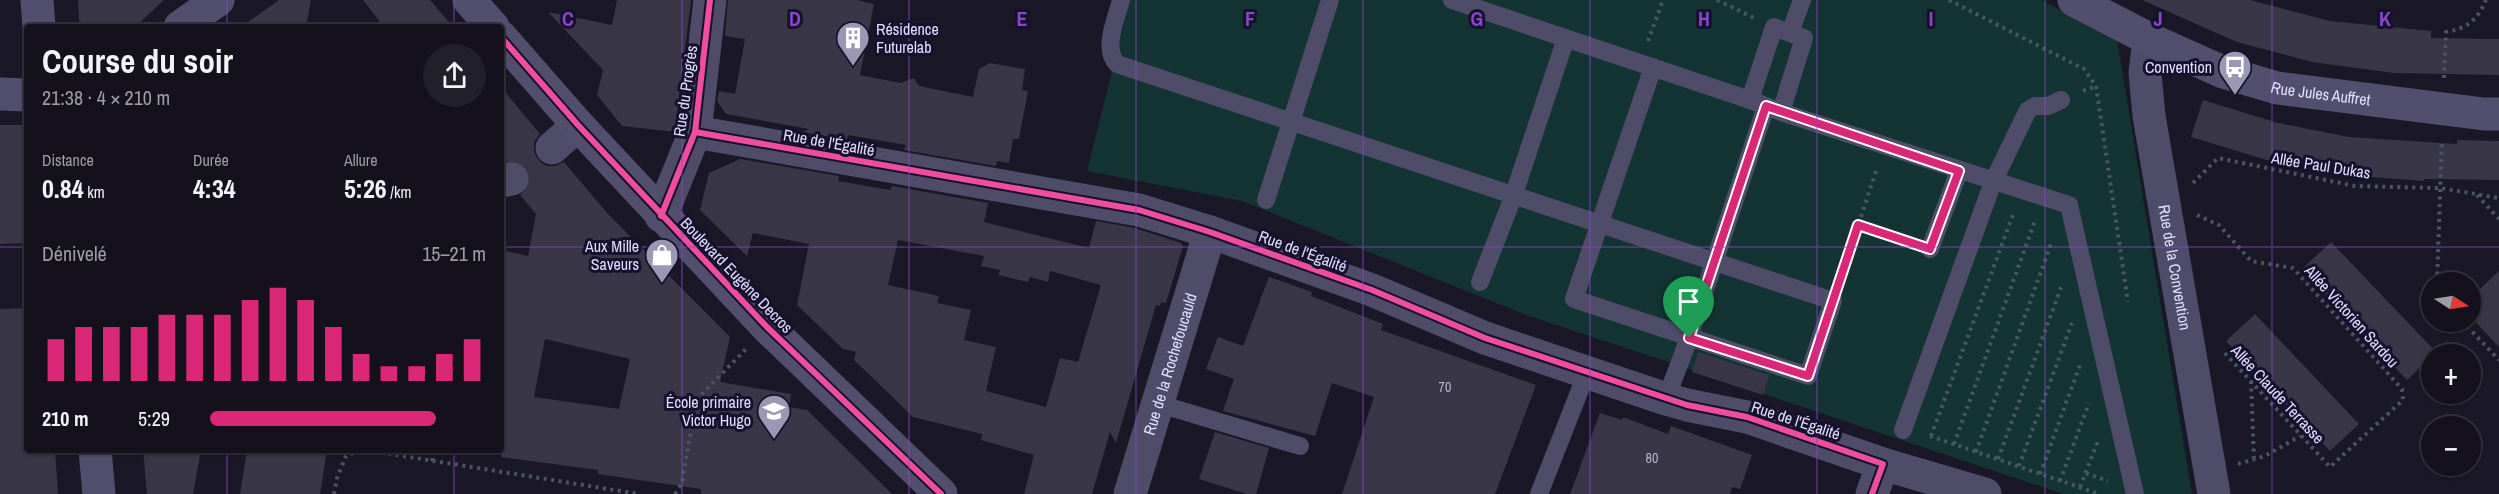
<!DOCTYPE html>
<html lang="fr">
<meta charset="utf-8">
<style>
:root{--surface:#14111d;--page:#211f2a;--text:#f1f3f6;--muted:#9d9da4;--line:#33313b;--accent:#db2777}
body{margin:0;font-family:"Archivo Narrow",sans-serif;background:var(--page);color:var(--text);height:100vh;display:flex;flex-direction:column;font-size:22px;white-space:nowrap}
*{box-sizing:border-box;margin:0}
p{font-size:20px;color:var(--muted)}
.icon{flex:none;width:33px;height:33px;fill:none;stroke:currentColor;stroke-width:2;stroke-linecap:round;stroke-linejoin:round}
.map{position:relative;flex:1;overflow:hidden}
.drawer{position:absolute;left:24px;top:24px;width:480px;height:429px;display:flex;flex-direction:column;background:var(--surface);border-radius:6px;box-shadow:0 2px 4px #0004,0 0 0 2px var(--line)}
.drawer>*{flex:none}
.needle{width:39px;rotate:102deg}
.tools{position:absolute;left:2421px;top:272px;display:grid;gap:12px}
.tools a{display:grid;place-items:center;width:60px;height:60px;border-radius:50%;background:var(--surface);box-shadow:0 2px 4px #0004,0 0 0 2px var(--line);font-size:30px}
.pin{position:absolute;display:grid;place-items:center;width:51px;height:51px;color:#fff;margin:-62px -26px;border-radius:50% 50% 50% 0;rotate:-45deg;box-shadow:0 0 6px #0007}
.pin .icon{rotate:45deg}
.round{display:grid;place-items:center;flex:none;width:63px;height:63px;border-radius:32px;background:var(--page)}
.overview{display:flex;align-items:center;justify-content:space-between;height:102px;padding:0 18px}
h1{font-size:33px;font-weight:700;line-height:45px}
.stats{display:grid;grid-template-columns:repeat(3,1fr);gap:9px;height:102px;padding:6px 18px}
.stats div{display:grid;align-content:center}
.stats b{font-size:26px;font-weight:700}
.stats small{font-size:16px;font-weight:400}
.stats p{font-size:16px}
.chart{height:168px;padding:12px 18px}
.chart p{display:flex;justify-content:space-between}
.chart svg{width:100%;height:108px;margin-top:6px;stroke:var(--accent);stroke-width:6}
ul{padding:0 18px;list-style:none;font-size:20px}
li{display:grid;grid-template-columns:96px 72px 1fr;align-items:center;height:45px}
li i{height:15px;border-radius:8px;background:var(--accent)}
.map>svg:first-child{display:block}
.green{fill:#143434}
.building{fill:#393648;fill-rule:evenodd}
.lines{fill:none;stroke-linecap:round;stroke-linejoin:round}
.street-tunnel{stroke:#383547;stroke-width:33;stroke-dasharray:33 16;stroke-linecap:butt}
.path{stroke:#485566;stroke-width:4;stroke-dasharray:3 4.5;stroke-linecap:butt}
.lane{stroke:#4e4c68;stroke-width:18}
.street{stroke:#4e4c68;stroke-width:33}
.secondary{stroke:#514f6d;stroke-width:33}
.cycleway-casing{stroke:#16112d;stroke-width:10}
.cycleway{stroke:#ef4d9e;stroke-width:6}
.route-casing{stroke:#fff;stroke-width:12}
.route{stroke:#db2777;stroke-width:8}
.grid{fill:none;stroke:#8a47c9;stroke-width:1.5;stroke-opacity:0.55}
.labels{text-anchor:middle;stroke-width:6;stroke-linejoin:round;paint-order:stroke}
.number-label{font-size:14px;fill:#b7b3d1}
.poi-label{font-size:16px;fill:#e1ddff;stroke:#16112d;text-anchor:end}
.street-label{font-size:16px;fill:#e1ddff;stroke:#16112d}
.grid-label{font-size:20px;text-anchor:middle;font-weight:bold;fill:#8a47c9;stroke:#16112d;stroke-width:6;stroke-linejoin:round;paint-order:stroke}
</style>
<div class="map">
<svg width="2499" height="494" viewBox="0 0 2499 494">
<rect width="100%" height="100%" fill="#1a1727"/>
<path class="green" d="M 1130,0 L 2041,0 L 2117,40 L 2192,494 L 2064,494 L 1524,314 L 1242,201 L 1087,171 Z"/>
<path class="building" d="M 78,0 L 164,0 L 135,27 L 100,27 L 79,21 Z
M 279,0 L 311,0 L 306,27 L 241,27 Z
M 363,0 L 430,0 L 453,27 L 384,27 Z
M 617,0 L 691,0 L 675,132 L 622,126 L 597,95 L 603,70 L 548,12 L 612,25 Z
M 728,0 L 857,0 L 874,4 L 860,75 L 900,83 L 914,78 L 919,86 L 973,97 L 979,69 L 990,63 L 1025,69 L 1022,90 L 1028,91 L 1019,139 L 1013,139 L 1009,163 L 997,161 L 996,166 L 904,150 L 906,145 L 848,135 L 847,140 L 802,132 L 809,129 L 726,114 L 717,101 L 719,91 L 735,94 L 745,39 L 725,36 Z
M 2142,0 L 2250,0 L 2330,21 L 2431,31 L 2431,38 L 2499,39 L 2499,75 L 2394,73 L 2312,62 L 2237,42 Z
M 501,87 L 540,134 L 534,142 L 534,151 L 538,161 L 547,166 L 555,166 L 564,162 L 608,214 L 730,337 L 720,382 L 791,394 L 789,407 L 807,410 L 892,494 L 701,494 L 701,489 L 598,474 L 598,470 L 501,457 L 501,250 L 528,256 L 536,214 L 520,195 L 530,185 L 530,176 L 527,167 L 518,161 L 501,162 ZM 545,339 L 630,359 L 619,409 L 534,397 Z
M 2203,100 L 2278,123 L 2349,137 L 2457,144 L 2457,140 L 2499,141 L 2499,180 L 2424,179 L 2424,181 L 2346,175 L 2267,160 L 2191,137 Z
M 0,125 L 27,125 L 27,243 L 0,244 Z
M 740,159 L 839,176 L 838,181 L 890,190 L 892,186 L 988,203 L 984,222 L 1089,248 L 1096,221 L 1135,228 L 1181,243 L 1183,246 L 1166,303 L 1161,302 L 1160,306 L 1156,305 L 1116,443 L 1110,432 L 1092,494 L 1024,494 L 1034,455 L 981,440 L 982,434 L 913,417 L 877,382 L 854,360 L 856,352 L 843,349 L 797,305 L 809,244 L 753,233 L 747,256 L 700,210 L 709,173 ZM 898,240 L 984,256 L 981,266 L 1000,270 L 998,275 L 1028,282 L 1030,277 L 1048,282 L 1050,271 L 1101,285 L 1078,362 L 1060,358 L 1046,407 L 986,391 L 996,347 L 964,340 L 971,310 L 937,303 L 939,296 L 888,285 Z
M 2331,242 L 2436,352 L 2407,380 L 2302,269 Z
M 2499,271 L 2499,347 L 2470,316 L 2470,298 Z
M 1269,277 L 1312,292 L 1311,296 L 1383,324 L 1381,330 L 1536,385 L 1495,494 L 1342,494 L 1374,397 L 1332,383 L 1315,436 L 1223,411 L 1234,379 L 1206,369 L 1218,337 L 1243,346 Z
M 27,308 L 27,450 L 55,450 L 58,494 L 0,494 L 0,309 Z
M 2255,314 L 2359,424 L 2330,451 L 2226,341 Z
M 1698,352 L 1769,375 L 1763,395 L 1692,372 Z
M 1600,413 L 1622,420 L 1623,417 L 1668,434 L 1671,426 L 1752,455 L 1740,489 L 1732,487 L 1730,494 L 1570,494 Z
M 1215,432 L 1269,448 L 1256,494 L 1247,494 L 1199,479 Z
M 143,450 L 201,450 L 193,494 L 147,494 Z
M 247,450 L 327,450 L 320,494 L 240,494 Z"/>
<g class="lines">
<path class="street-tunnel" d="M 512,179 L 552,148"/>
<path class="path" d="M 1717,0 L 1754,18
M 1949,0 L 2084,69 L 2096,86 L 2128,302
M 1648,41 L 1663,0
M 2444,78 L 2446,32 C 2467,28 2477,21 2486,0
M 2083,91 L 2096,86
M 2193,183 L 2218,158 L 2355,186 L 2440,188 L 2499,198
M 2477,195 L 2499,219
M 2197,215 L 2219,225 L 2251,261 L 2293,268 L 2402,389 L 2403,400 L 2330,467 L 2222,350
M 1858,225 L 1909,242
M 1840,281 L 1877,168
M 2437,282 L 2442,140
M 2462,321 L 2499,360
M 2251,381 L 2254,461
M 1930,436 L 2099,494
M 1931,436 L 2014,212
M 1954,444 L 2036,218
M 366,450 L 639,494
M 1976,452 L 2052,241
M 1998,459 L 2062,285
M 432,461 L 434,450
M 2238,464 L 2265,456 L 2300,436
M 2019,466 L 2072,323
M 2086,473 L 2108,481
M 2040,474 L 2080,365
M 2060,481 L 2089,403
M 2080,487 L 2098,441
M 334,494 L 337,478 L 346,456 L 362,450
M 675,494 L 682,483 L 696,400 L 747,348"/>
<path class="lane" d="M 1121,0 C 1117,17 1102,49 1117,64 L 1833,301 L 1808,376 L 1574,299 L 1653,67
M 1452,0 L 1750,100
M 1761,104 L 1750,100 L 1774,27 L 1790,33
M 1781,112 L 2069,205 L 2135,494
M 1266,200 L 1330,0
M 1930,249 L 1959,171
M 1480,282 L 1513,197 L 1566,38
M 1666,399 L 1689,338 L 1766,106 L 1781,112 L 1804,38 L 1790,33 L 1802,0
M 1156,403 L 1300,446
M 1903,430 L 1993,182 L 2028,110 L 2035,106 L 2048,106 L 2061,100
M 1539,494 L 1587,372"/>
<g class="street">
<path id="s1" d="M 2149,39 L 2145,73 L 2149,116 L 2214,494"/>
<path d="M 695,132 L 1139,210 L 1210,232 L 1372,290 L 1485,338 L 1666,399 L 1687,405 L 1747,417 L 1883,464 L 1985,494"/>
<path d="M 552,148 L 578,125"/>
<path d="M 501,181 L 512,179"/>
<path d="M 661,216 L 695,132 L 710,0"/>
<path id="s2" d="M 1130,494 L 1210,232"/>
<path d="M 1872,494 L 1883,464"/>
</g>
<g class="secondary">
<path d="M 37,0 L 39,27"/>
<path d="M 469,0 L 493,27"/>
<path id="s3" d="M 2074,0 L 2149,39 L 2223,72 L 2277,88 L 2484,114 L 2499,114"/>
<path d="M 180,27 L 218,0"/>
<path d="M 501,37 L 578,125 L 767,327 L 941,494"/>
<path d="M 0,94 L 27,95"/>
<path d="M 95,450 L 99,494"/>
</g>
<g class="cycleway-casing">
<path id="cycleway" d="M 501,37 L 578,125 L 767,327 L 941,494
M 695,132 L 1139,210 L 1210,232 L 1372,290 L 1485,338 L 1687,405 L 1747,417 L 1883,464 L 1872,494
M 661,216 L 695,132 L 710,0"/>
</g>
<use href="#cycleway" class="cycleway"/>
</g>
<g class="lines">
<g class="route-casing">
<path id="route" d="M 1766,106 L 1959,171 L 1930,249 L 1858,225 L 1808,376 L 1689,338 Z"/>
</g>
<use href="#route" class="route"/>
</g>
<path class="grid" d="M 227,0 L 227,27M 454,0 L 454,27M 682,0 L 682,494M 909,0 L 909,494M 1136,0 L 1136,494M 1363,0 L 1363,494M 1590,0 L 1590,494M 1817,0 L 1817,494M 2045,0 L 2045,494M 2272,0 L 2272,494M 0,247 L 27,247M 501,247 L 2499,247M 227,450 L 227,494M 454,450 L 454,494"/>
<defs>
<g id="building-pin" transform="scale(1.725)"><path d="M0 17L-7.5 6A9.5 9.5 0 1 1 7.5 6Z" fill="#9b98b3" stroke="#16112d"/><path d="M-4-6H4V6H1V3H-1V6H-4ZM-2.5-4.3h1.7v1.8h-1.7ZM.8-4.3h1.7v1.8H.8ZM-2.5-1h1.7V.8h-1.7ZM.8-1h1.7V.8H.8Z" fill="#fff"/></g>
<g id="bus-pin" transform="scale(1.725)"><path d="M0 17L-7.5 6A9.5 9.5 0 1 1 7.5 6Z" fill="#9b98b3" stroke="#16112d"/><path d="M-5-6H5V4H4V6H2V4H-2V6H-4V4H-5ZM-3.5-4V0h7V-4ZM-3.5 1.2v1.5H-2V1.2ZM2 1.2v1.5H3.5V1.2Z" fill="#fff"/></g>
<g id="shop-pin" transform="scale(1.725)"><path d="M0 17L-7.5 6A9.5 9.5 0 1 1 7.5 6Z" fill="#9b98b3" stroke="#16112d"/><path d="M-5-2.5h2.3a2.7 3.5 0 0 1 5.4 0H5L5.5 6h-11ZM-1.5-2.5h3a1.5 2.3 0 0 0-3 0Z" fill="#fff"/></g>
<g id="school-pin" transform="scale(1.725)"><path d="M0 17L-7.5 6A9.5 9.5 0 1 1 7.5 6Z" fill="#9b98b3" stroke="#16112d"/><path d="M0-5L7-2L0 1L-7-2ZM-4 1L0 2.5L4 1V4Q0 6-4 4Z" fill="#fff"/></g>
</defs>
<g fill-rule="evenodd">
<use href="#building-pin" x="853" y="38"/>
<use href="#bus-pin" x="2235" y="67"/>
<use href="#shop-pin" x="662" y="255"/>
<use href="#school-pin" x="774" y="411"/>
</g>
<g class="labels">
<g class="number-label">
<text x="1445" y="392">70</text>
<text x="1652" y="463">80</text>
</g>
<g class="poi-label">
<text x="876" y="35" text-anchor="start">Résidence<tspan x="876" dy="18">Futurelab</tspan></text>
<text x="2212" y="73">Convention</text>
<text x="639" y="252">Aux Mille<tspan x="639" dy="18">Saveurs</tspan></text>
<text x="751" y="408">École primaire<tspan x="751" dy="18">Victor Hugo</tspan></text>
</g>
<g class="street-label">
<text transform="translate(685 91) rotate(-82)" y="6">Rue du Progrès</text>
<text dy="6" stroke="none"><textPath href="#s3" startOffset="266">Rue Jules Auffret</textPath></text>
<text transform="translate(829 142) rotate(10)" y="6">Rue de l'Égalité</text>
<text transform="translate(2321 165) rotate(9)" y="6">Allée Paul Dukas</text>
<text transform="translate(1303 251) rotate(20)" y="6">Rue de l'Égalité</text>
<text dy="6" stroke="none"><textPath href="#s1" startOffset="231">Rue de la Convention</textPath></text>
<text transform="translate(737 275) rotate(46)" y="6">Boulevard Eugène Decros</text>
<text transform="translate(2352 316) rotate(48)" y="6">Allée Victorien Sardou</text>
<text dy="6" stroke="none"><textPath href="#s2" startOffset="136">Rue de la Rochefoucauld</textPath></text>
<text transform="translate(2278 394) rotate(47)" y="6">Allée Claude Terrasse</text>
<text transform="translate(1796 420) rotate(18)" y="6">Rue de l'Égalité</text>
</g>
</g>
<g class="grid-label">
<text x="568" y="26">C</text>
<text x="795" y="26">D</text>
<text x="1022" y="26">E</text>
<text x="1250" y="26">F</text>
<text x="1477" y="26">G</text>
<text x="1704" y="26">H</text>
<text x="1931" y="26">I</text>
<text x="2158" y="26">J</text>
<text x="2385" y="26">K</text>
</g>
</svg>
<div class="tools">
<a><svg class="needle" viewBox="-14 -14 28 28"><path d="M0-13l5 13h-10z" fill="#e53935"/><path d="M0 13l5-13h-10z" fill="#9d9da4"/></svg></a>
<a>+</a>
<a>−</a>
</div>
<div class="pin" style="left:1689px;top:338px;background:#1e9e55"><svg class="icon" aria-label="arrive" viewBox="0 0 24 24"><path d="M6 21V4h12l-3 4 3 4H6"/></svg></div>
<section class="drawer">
<div class="overview"><div><h1>Course du soir</h1><p>21:38 · 4 × 210 m</p></div><a class="round"><svg class="icon" aria-label="share" viewBox="0 0 24 24"><path d="M12 15V3M7 8l5-5 5 5M5 13v7h14v-7"/></svg></a></div>
<div class="stats">
<div><p>Distance</p><b>0.84<small> km</small></b></div>
<div><p>Durée</p><b>4:34</b></div>
<div><p>Allure</p><b>5:26<small> /km</small></b></div>
</div>
<div class="chart"><p><span>Dénivelé</span>15–21 m</p>
<svg viewBox="0 0 160 44" preserveAspectRatio="none"><path d="M5 44V27M15 44V22M25 44V22M35 44V22M45 44V17M55 44V17M65 44V17M75 44V11M85 44V6M95 44V11M105 44V22M115 44V33M125 44V38M135 44V38M145 44V33M155 44V27"/></svg>
</div>
<ul>
<li><b>210 m</b>5:29<i style="width:82%"></i></li>
</ul>
</section>
</div>
